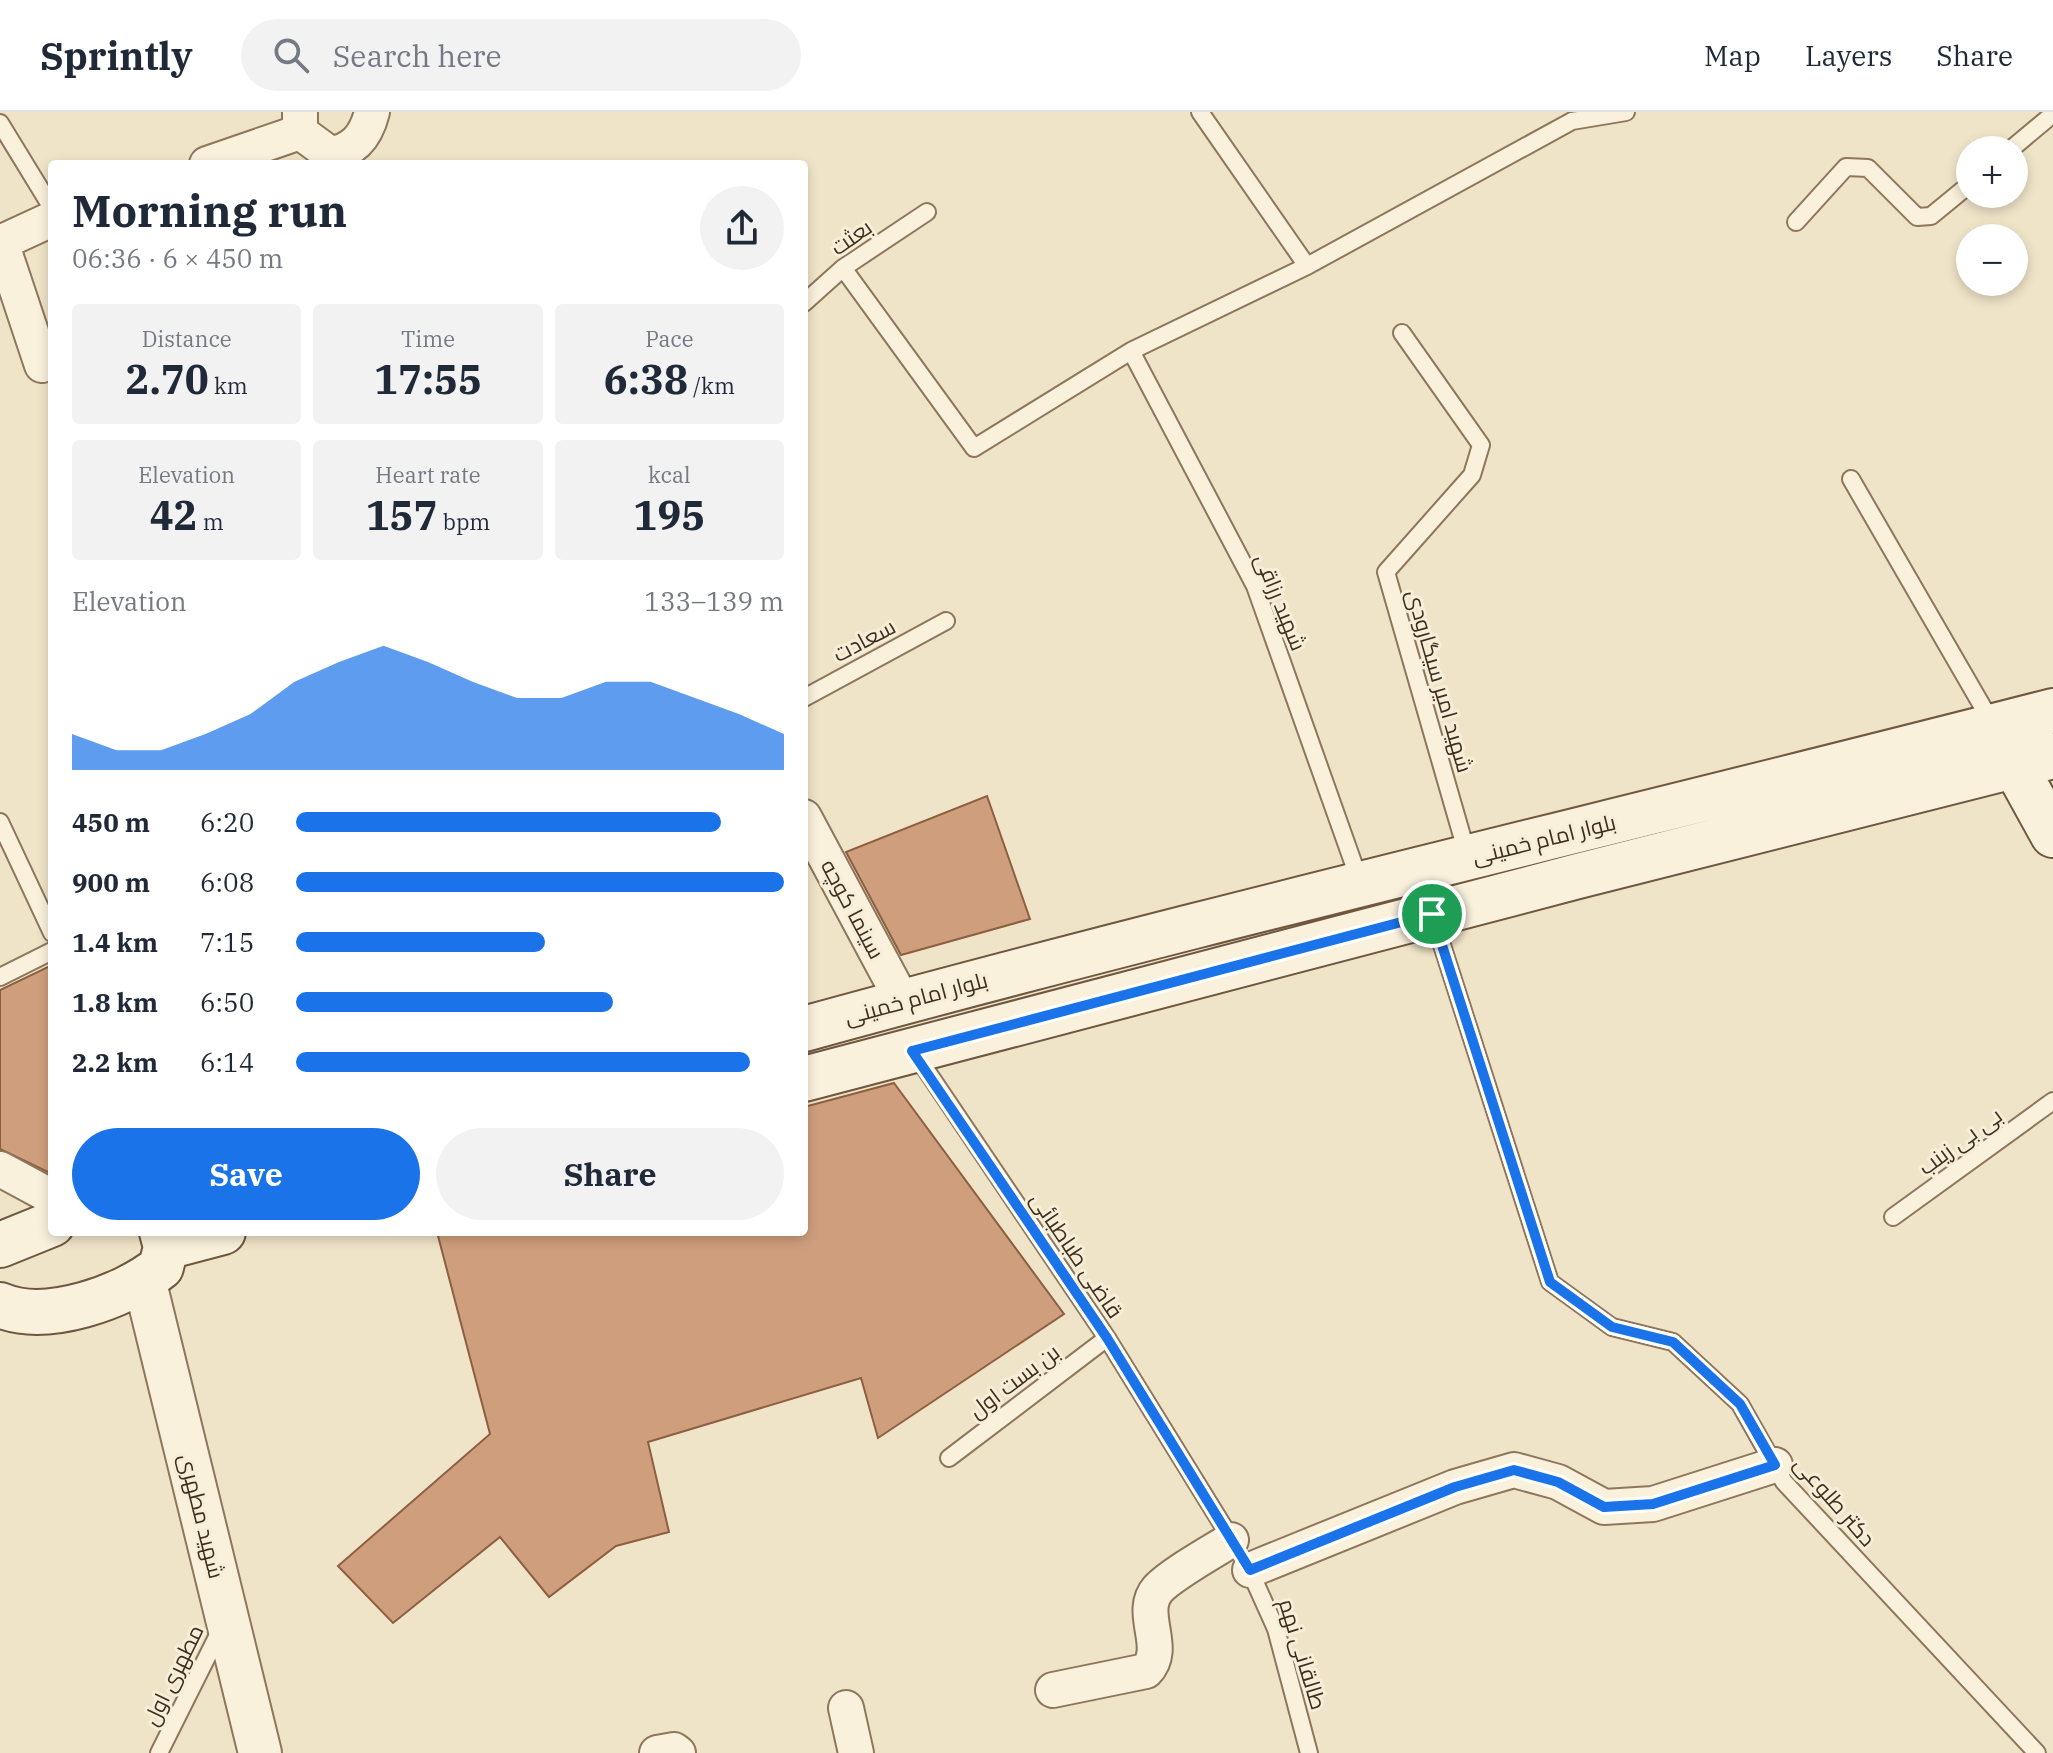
<!DOCTYPE html>
<meta charset="utf-8">
<style>
:root{--surface:#fff;--page:#f2f2f3;--text:#1f2937;--muted:#747a83;--line:#e0e1e3;--accent:#1a73e8}
body{margin:0;font-family:"IBM Plex Serif",Cairo,serif;background:var(--page);color:var(--text);height:100vh;display:flex;flex-direction:column;font-size:30px;white-space:nowrap}
*{box-sizing:border-box;margin:0}
p{font-size:26px;color:var(--muted)}
.icon{flex:none;width:44px;height:44px;fill:none;stroke:currentColor;stroke-width:2;stroke-linecap:round;stroke-linejoin:round}
.map{position:relative;flex:1;overflow:hidden}
.drawer{position:absolute;left:48px;top:48px;width:760px;height:1076px;display:flex;flex-direction:column;background:var(--surface);border-radius:8px;box-shadow:0 4px 12px #0003}
.drawer>*{flex:none}
.fabs{position:absolute;left:1956px;top:24px;display:grid;gap:16px}
.fabs a{display:grid;place-items:center;width:72px;height:72px;border-radius:50%;background:var(--surface);box-shadow:0 4px 12px #0003;font-size:40px}
.pin{position:absolute;display:grid;place-items:center;width:68px;height:68px;color:#fff;margin:-34px;border:4px solid #fff;border-radius:50%;box-shadow:0 2px 8px #0007}
.round{display:grid;place-items:center;flex:none;width:84px;height:84px;border-radius:42px;background:var(--page)}
.head{display:flex;align-items:center;justify-content:space-between;height:136px;padding:0 24px}
h1{font-size:44px;font-weight:700;line-height:60px}
.metrics{display:grid;grid-template-columns:repeat(3,1fr);gap:12px;height:136px;padding:8px 24px}
.metrics div{display:grid;align-content:center;border-radius:8px;background:var(--page);text-align:center}
.metrics b{font-size:40px;font-weight:700}
.metrics small{font-size:22px;font-weight:400}
.metrics p{font-size:22px}
.chart{height:224px;padding:16px 24px}
.chart p{display:flex;justify-content:space-between}
.chart svg{width:100%;height:144px;margin-top:8px;fill:var(--accent);opacity:.7}
.button{display:flex;gap:16px;margin-top:auto;padding:16px 24px}
.button a{flex:1;height:92px;border-radius:48px;background:var(--accent);color:#fff;font-size:32px;font-weight:700;line-height:92px;text-align:center}
.button a+a{background:var(--page);color:var(--text)}
ul{padding:0 24px;list-style:none;font-size:26px}
li{display:grid;grid-template-columns:128px 96px 1fr;align-items:center;height:60px}
li i{height:20px;border-radius:10px;background:var(--accent)}
header{display:flex;align-items:center;gap:48px;box-sizing:border-box;height:112px;padding:0 40px;background:var(--surface);border-bottom:2px solid var(--line)}
header strong{font-size:38px}
nav{display:flex;gap:44px;margin-inline-start:auto;font-size:28px}
.search{width:560px;height:72px;background:var(--page);display:flex;align-items:center;gap:20px;box-sizing:border-box;padding:0 28px;border-radius:44px;color:var(--muted);font-size:30px}
.map>svg:first-child{display:block}
.building{fill:#cf9f7d;stroke:#8d5f41;stroke-width:2}
.lines{fill:none;stroke-linecap:round;stroke-linejoin:round}
.service-casing{stroke:#8d765c;stroke-width:20}
.minor-casing{stroke:#8d765c;stroke-width:38}
.tertiary-casing{stroke:#8d765c;stroke-width:46}
.secondary-casing{stroke:#6f573f;stroke-width:48}
.service{stroke:#faf1dc;stroke-width:16}
.minor{stroke:#faf1dc;stroke-width:34}
.tertiary{stroke:#faf1dc;stroke-width:42}
.secondary{stroke:#faf1dc;stroke-width:44}
.route-casing{stroke:#fff;stroke-width:16}
.route{stroke:#1a73e8;stroke-width:10}
.labels{text-anchor:middle;stroke-width:6;stroke-linejoin:round;paint-order:stroke}
.street-label{font-size:22px;fill:#3d2e20;stroke:#f7eed8}
</style>
<header>
<strong>Sprintly</strong>
<div class="search"><svg class="icon" aria-label="search" viewBox="0 0 24 24"><circle cx="10" cy="10" r="6"/><path d="M15 15l6 6"/></svg>Search here</div>
<nav><a>Map</a><a>Layers</a><a>Share</a></nav>
</header>
<div class="map">
<svg width="2053" height="1641" viewBox="0 0 2053 1641">
<rect width="100%" height="100%" fill="#f0e4c8"/>
<path class="building" d="M 987,684 L 1030,807 L 901,843 L 846,740 Z
M 52,853 L 52,1062 L 0,1037 L 0,878 Z
M 894,971 L 1064,1202 L 878,1326 L 861,1266 L 648,1330 L 669,1420 L 616,1434 L 549,1485 L 500,1425 L 393,1511 L 338,1454 L 490,1322 L 437,1120 L 804,1120 L 804,995 Z"/>
<g class="lines">
<g class="service-casing">
<path id="service" d="M 1200,0 L 1307,154
M 0,11 L 52,96
M 2010,38 L 2053,2
M 1796,110 L 1846,55 L 1868,56 L 1917,105 L 1931,104 L 1970,72
M 843,156 L 974,336 L 1131,239 L 1307,154 L 1572,9 L 1626,0
M 804,191 L 843,156 L 927,100
M 1402,221 L 1481,333 L 1472,363 L 1386,460 L 1468,745
M 1131,239 L 1255,474 L 1360,770
M 1851,367 L 1992,611
M 804,586 L 946,509
M 0,710 L 52,821
M 1433,805 L 1550,1170 L 1612,1215 L 1673,1230 L 1740,1292 L 1784,1370 L 2037,1641
M 0,865 L 52,839
M 914,940 L 1107,1226 L 1233,1430
M 1893,1105 L 2053,989
M 949,1346 L 1107,1226
M 1249,1457 L 1276,1517 L 1309,1641
M 159,1641 L 221,1517"/>
</g>
<g class="minor-casing">
<path id="minor" d="M 300,0 L 300,20 L 330,42 C 354,39 366,24 372,0
M 207,52 L 300,20
M 1,130 L 42,253
M 0,131 L 52,107
M 804,705 L 903,890
M 0,1057 L 52,1085
M 1250,1458 L 1455,1375 L 1514,1358 L 1558,1370 L 1604,1395 L 1653,1392 L 1775,1353
M 1053,1578 L 1146,1559 C 1169,1536 1137,1501 1158,1477 C 1172,1462 1212,1440 1231,1428
M 846,1596 L 856,1641
M 657,1641 L 674,1638 L 678,1641"/>
</g>
<g class="tertiary-casing">
<path id="tertiary" d="M 144,1167 L 260,1641"/>
</g>
<g class="secondary-casing">
<path id="secondary" d="M 2000,627 L 2053,723
M 804,917 C 1218,803 1637,706 2053,599
M 804,967 L 1578,764 L 2053,644
M 0,1133 L 52,1112
M 166,1135 L 223,1120
M 0,1193 C 46,1213 124,1185 161,1155 L 166,1135 L 162,1120"/>
</g>
<use href="#service" class="service"/>
<use href="#minor" class="minor"/>
<use href="#tertiary" class="tertiary"/>
<use href="#secondary" class="secondary"/>
</g>
<g class="lines">
<g class="route-casing">
<path id="route" d="M 1432,802 L 1550,1170 L 1612,1215 L 1673,1230 L 1740,1292 L 1775,1353 L 1653,1392 L 1604,1395 L 1558,1370 L 1514,1358 L 1455,1375 L 1250,1458 L 1107,1226 L 912,939 Z"/>
</g>
<use href="#route" class="route"/>
</g>
<g class="labels">
<g class="street-label">
<text transform="translate(851 125) rotate(-35)" y="8">بعثت</text>
<text transform="translate(1281 490) rotate(68)" y="8">شهید رزاقی</text>
<text transform="translate(864 528) rotate(-28)" y="8">سعادت</text>
<text transform="translate(1440 569) rotate(74)" y="8">شهید امیر سیگارودی</text>
<text transform="translate(1544 727) rotate(-14)" y="8">بلوار امام خمینی</text>
<text transform="translate(853 797) rotate(62)" y="8">سینما کوچه</text>
<text transform="translate(916 886) rotate(-15)" y="8">بلوار امام خمینی</text>
<text transform="translate(1960 1029) rotate(-36)" y="8">بی بی زینب</text>
<text transform="translate(1077 1143) rotate(56)" y="8">قاضی طباطبائی</text>
<text transform="translate(1014 1269) rotate(-37)" y="8">بن بست اول</text>
<text transform="translate(1835 1389) rotate(49)" y="8">دکتر طلوعی</text>
<text transform="translate(202 1404) rotate(76)" y="8">شهید مطهری</text>
<text transform="translate(1303 1542) rotate(73)" y="8">طالقانی نهم</text>
<text transform="translate(173 1563) rotate(-64)" y="8">مطهری اول</text>
</g>
</g>
</svg>
<div class="fabs">
<a>+</a>
<a>−</a>
</div>
<div class="pin" style="left:1432px;top:802px;background:#1e9e55"><svg class="icon" aria-label="arrive" viewBox="0 0 24 24"><path d="M6 21V4h12l-3 4 3 4H6"/></svg></div>
<section class="drawer">
<div class="head"><div><h1>Morning run</h1><p>06:36 · 6 × 450 m</p></div><a class="round"><svg class="icon" aria-label="share" viewBox="0 0 24 24"><path d="M12 15V3M7 8l5-5 5 5M5 13v7h14v-7"/></svg></a></div>
<div class="metrics">
<div><p>Distance</p><b>2.70<small> km</small></b></div>
<div><p>Time</p><b>17:55</b></div>
<div><p>Pace</p><b>6:38<small> /km</small></b></div>
</div>
<div class="metrics">
<div><p>Elevation</p><b>42<small> m</small></b></div>
<div><p>Heart rate</p><b>157<small> bpm</small></b></div>
<div><p>kcal</p><b>195</b></div>
</div>
<div class="chart"><p><span>Elevation</span>133–139 m</p>
<svg viewBox="0 0 160 44" preserveAspectRatio="none"><path d="M0 44V33L10 38L20 38L30 33L40 27L50 17L60 11L70 6L80 11L90 17L100 22L110 22L120 17L130 17L140 22L150 27L160 33V44z"/></svg>
</div>
<ul>
<li><b>450 m</b>6:20<i style="width:87%"></i></li>
<li><b>900 m</b>6:08<i style="width:100%"></i></li>
<li><b>1.4 km</b>7:15<i style="width:51%"></i></li>
<li><b>1.8 km</b>6:50<i style="width:65%"></i></li>
<li><b>2.2 km</b>6:14<i style="width:93%"></i></li>
</ul>
<div class="button"><a>Save</a><a>Share</a></div>
</section>
</div>
